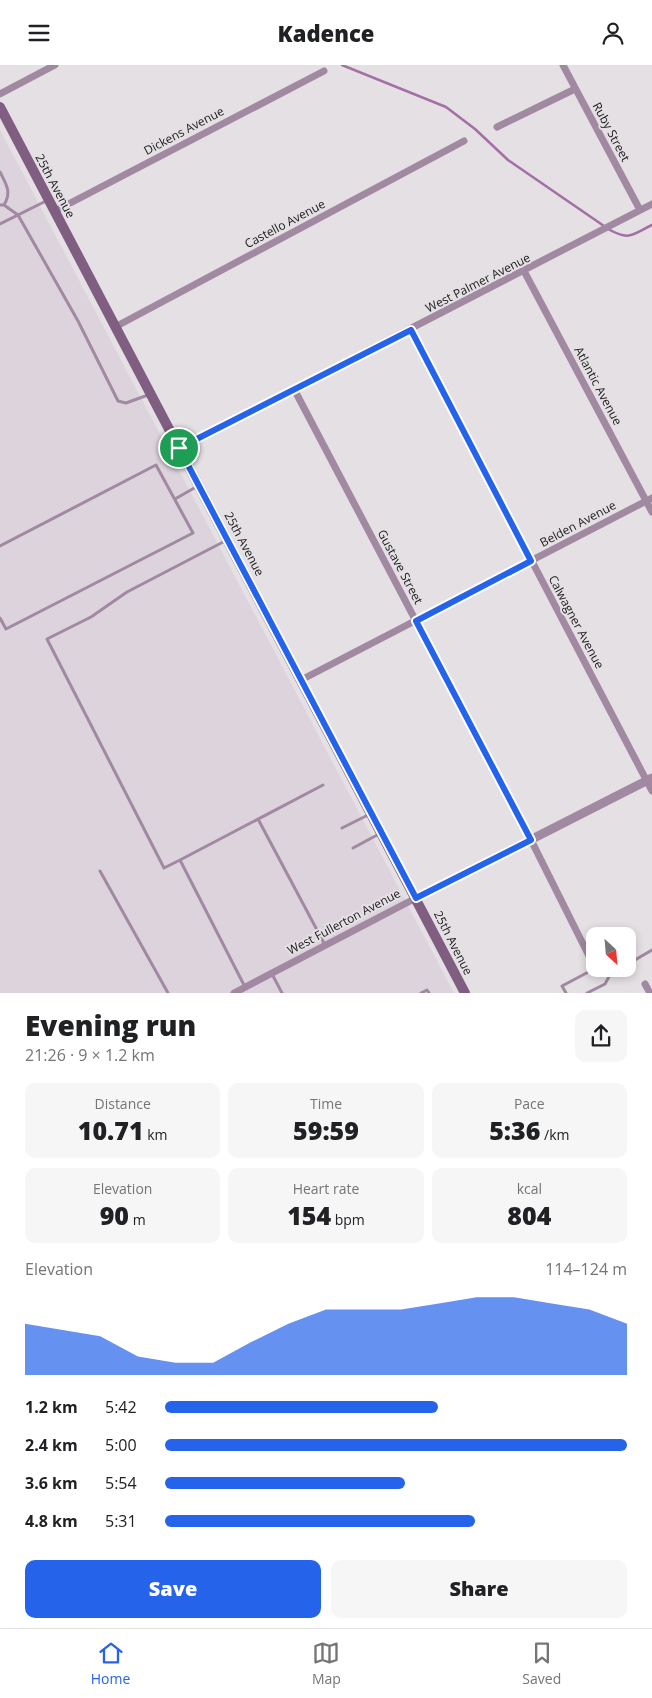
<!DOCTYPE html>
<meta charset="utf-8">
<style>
:root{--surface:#fff;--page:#f6f6f6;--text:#202124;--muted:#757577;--line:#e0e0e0;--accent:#2563eb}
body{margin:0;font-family:"Open Sans",sans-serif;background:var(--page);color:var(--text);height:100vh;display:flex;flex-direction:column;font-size:19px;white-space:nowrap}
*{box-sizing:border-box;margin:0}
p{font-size:16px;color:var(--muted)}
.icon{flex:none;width:28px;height:28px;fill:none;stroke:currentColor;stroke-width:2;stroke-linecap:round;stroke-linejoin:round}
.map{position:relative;height:928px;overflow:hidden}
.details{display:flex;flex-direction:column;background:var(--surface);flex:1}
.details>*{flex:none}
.needle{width:32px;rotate:154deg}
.controls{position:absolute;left:586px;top:862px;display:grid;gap:10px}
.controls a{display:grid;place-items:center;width:50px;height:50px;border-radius:10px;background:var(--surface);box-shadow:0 2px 8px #0003;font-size:25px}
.pin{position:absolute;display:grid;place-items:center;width:42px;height:42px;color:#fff;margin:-21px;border:2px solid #fff;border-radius:50%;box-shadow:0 1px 5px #0007}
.round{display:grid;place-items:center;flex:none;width:52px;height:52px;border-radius:10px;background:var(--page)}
.head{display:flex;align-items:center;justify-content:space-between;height:85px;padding:0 25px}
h1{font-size:28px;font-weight:800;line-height:38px}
.figures{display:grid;grid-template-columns:repeat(3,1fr);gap:8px;height:85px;padding:5px 25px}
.figures div{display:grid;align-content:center;border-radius:10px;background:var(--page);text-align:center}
.figures b{font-size:25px;font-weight:800}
.figures small{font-size:14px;font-weight:400}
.figures p{font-size:14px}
.chart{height:140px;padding:10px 25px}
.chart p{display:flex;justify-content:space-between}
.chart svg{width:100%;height:90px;margin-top:5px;fill:var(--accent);opacity:.7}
.button{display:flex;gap:10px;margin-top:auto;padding:10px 25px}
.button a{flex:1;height:58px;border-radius:10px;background:var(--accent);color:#fff;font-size:20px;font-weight:800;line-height:58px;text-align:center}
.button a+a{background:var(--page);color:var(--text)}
ul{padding:0 25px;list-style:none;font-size:16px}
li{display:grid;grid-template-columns:80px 60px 1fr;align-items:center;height:38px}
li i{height:12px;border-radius:6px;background:var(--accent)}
header{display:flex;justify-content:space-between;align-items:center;height:65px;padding:0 25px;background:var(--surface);font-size:22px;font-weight:800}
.tab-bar{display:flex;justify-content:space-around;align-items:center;height:70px;border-top:1px solid var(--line);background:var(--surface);font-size:14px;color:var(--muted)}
.tab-bar a{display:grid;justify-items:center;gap:2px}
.tab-bar .active{color:var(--accent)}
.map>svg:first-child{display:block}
.built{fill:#ddd3dd}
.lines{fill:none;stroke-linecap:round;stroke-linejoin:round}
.stream{stroke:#a46fa5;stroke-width:2.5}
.service{stroke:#a189a1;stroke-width:3}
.minor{stroke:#a189a1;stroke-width:7}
.tertiary{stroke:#a189a1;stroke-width:9}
.secondary{stroke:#805e81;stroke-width:10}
.route-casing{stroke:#fff;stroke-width:10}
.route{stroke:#2563eb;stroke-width:6}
.labels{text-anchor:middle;stroke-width:4;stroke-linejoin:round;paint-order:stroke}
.street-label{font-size:12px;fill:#1c1b1c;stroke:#e4e0e4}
</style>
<header><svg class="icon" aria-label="menu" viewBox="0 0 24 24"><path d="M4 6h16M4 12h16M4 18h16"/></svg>Kadence<svg class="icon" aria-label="person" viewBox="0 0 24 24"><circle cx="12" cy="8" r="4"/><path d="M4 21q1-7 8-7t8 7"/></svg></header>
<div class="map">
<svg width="652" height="928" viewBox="0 0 652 928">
<rect width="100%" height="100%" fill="#e4e0e4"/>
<path class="built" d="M 0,65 L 454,928 L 0,928 Z"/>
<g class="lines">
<path class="stream" d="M 342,0 L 446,42 L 475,64 L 508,95 L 604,161
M 608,164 C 630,176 631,170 652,160"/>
<path class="service" d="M 0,107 C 6,119 12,127 4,140
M 0,140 L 4,140 L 18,150 L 78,256 L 118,336 L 126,338 L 148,330
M 0,159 L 48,135
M 175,434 L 196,422
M 225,476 L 127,527 L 91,552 L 47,574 L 164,803 L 180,795 L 245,922
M 0,481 L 156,400 L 193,468 L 6,564 L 0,553
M 258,754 L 325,880
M 342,763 L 368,750
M 353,783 L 379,769
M 180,795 L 323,720
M 100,806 L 168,928
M 628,899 L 652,885
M 598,904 L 611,908
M 272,909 L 282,928
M 421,928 L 427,925 L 429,928
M 566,928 L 562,921 L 594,904
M 587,928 L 605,919 L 611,908 L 618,904"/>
<path class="minor" d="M 563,0 L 640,145
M 0,29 L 55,0
M 497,62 L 575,24
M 55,146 L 324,6
M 524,206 L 652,447
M 115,262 L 464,76
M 411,265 L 652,726
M 294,324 L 531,775 L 595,903
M 179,383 L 652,139
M 301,615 L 652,433
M 645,919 L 650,928
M 234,928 L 416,833"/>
<path class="tertiary" d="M 416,833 L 652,713"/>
<path class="secondary" d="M 0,42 L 465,928"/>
</g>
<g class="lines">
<g class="route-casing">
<path id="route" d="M 411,265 L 531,496 L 416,556 L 531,775 L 416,833 L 179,383 Z"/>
</g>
<use href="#route" class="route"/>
</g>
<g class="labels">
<g class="street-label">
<text transform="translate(184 66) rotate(-28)" y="4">Dickens Avenue</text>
<text transform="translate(611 67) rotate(62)" y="4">Ruby Street</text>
<text transform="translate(55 121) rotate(62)" y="4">25th Avenue</text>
<text transform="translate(285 159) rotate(-28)" y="4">Castello Avenue</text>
<text transform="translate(478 218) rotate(-27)" y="4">West Palmer Avenue</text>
<text transform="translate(598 321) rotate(62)" y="4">Atlantic Avenue</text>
<text transform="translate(578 459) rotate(-28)" y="4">Belden Avenue</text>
<text transform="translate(244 479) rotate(62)" y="4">25th Avenue</text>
<text transform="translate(400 502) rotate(62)" y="4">Gustave Street</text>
<text transform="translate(576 557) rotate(62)" y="4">Calwagner Avenue</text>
<text transform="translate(344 857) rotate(-28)" y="4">West Fullerton Avenue</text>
<text transform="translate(453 878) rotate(63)" y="4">25th Avenue</text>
</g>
</g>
</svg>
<div class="controls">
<a><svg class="needle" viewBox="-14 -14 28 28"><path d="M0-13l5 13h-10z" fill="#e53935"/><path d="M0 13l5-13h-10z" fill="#757577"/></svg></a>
</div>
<div class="pin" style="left:179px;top:383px;background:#1e9e55"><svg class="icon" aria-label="arrive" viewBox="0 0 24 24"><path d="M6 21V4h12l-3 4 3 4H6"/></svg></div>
</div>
<section class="details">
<div class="head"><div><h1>Evening run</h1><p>21:26 · 9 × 1.2 km</p></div><a class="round"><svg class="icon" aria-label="share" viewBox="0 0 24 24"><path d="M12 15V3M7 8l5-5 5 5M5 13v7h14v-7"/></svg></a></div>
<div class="figures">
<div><p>Distance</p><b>10.71<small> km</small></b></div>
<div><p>Time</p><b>59:59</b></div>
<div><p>Pace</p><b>5:36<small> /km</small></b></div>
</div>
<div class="figures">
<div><p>Elevation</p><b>90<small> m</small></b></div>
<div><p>Heart rate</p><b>154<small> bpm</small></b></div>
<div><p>kcal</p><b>804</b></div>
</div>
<div class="chart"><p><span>Elevation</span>114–124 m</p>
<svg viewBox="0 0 160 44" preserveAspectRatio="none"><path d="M0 44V19L10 22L20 25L30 35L40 38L50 38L60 28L70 19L80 12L90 12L100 12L110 9L120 6L130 6L140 9L150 12L160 19V44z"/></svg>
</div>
<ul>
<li><b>1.2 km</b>5:42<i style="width:59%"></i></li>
<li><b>2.4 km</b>5:00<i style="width:100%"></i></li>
<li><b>3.6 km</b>5:54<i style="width:52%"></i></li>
<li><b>4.8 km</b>5:31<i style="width:67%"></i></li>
</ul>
<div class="button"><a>Save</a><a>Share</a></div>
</section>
<nav class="tab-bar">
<a class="active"><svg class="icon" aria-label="home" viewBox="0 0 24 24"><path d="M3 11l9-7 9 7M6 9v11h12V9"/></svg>Home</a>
<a><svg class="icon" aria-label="map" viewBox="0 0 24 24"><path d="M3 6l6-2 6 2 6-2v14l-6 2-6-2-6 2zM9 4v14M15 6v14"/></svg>Map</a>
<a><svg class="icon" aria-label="saved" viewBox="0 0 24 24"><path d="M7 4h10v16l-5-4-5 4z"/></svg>Saved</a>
</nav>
